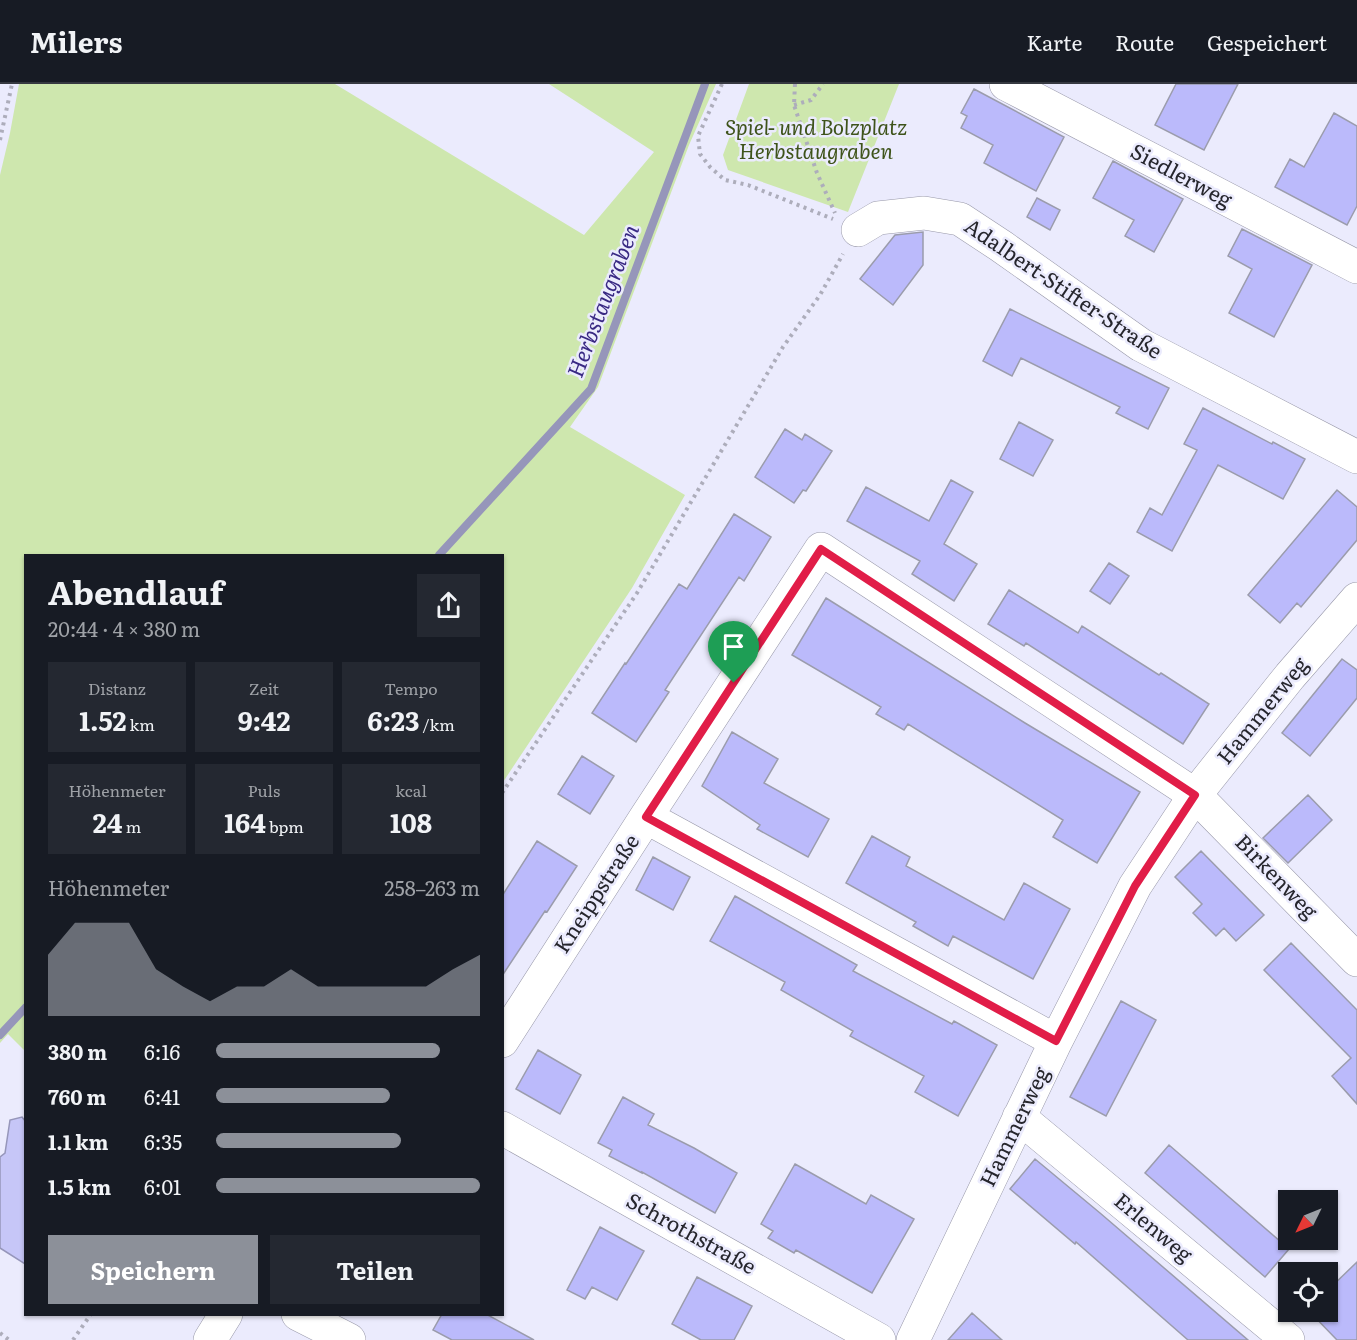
<!DOCTYPE html>
<html lang="de">
<meta charset="utf-8">
<style>
:root{--surface:#171b24;--page:#242831;--text:#f1f3f6;--muted:#9ea1a6;--line:#363941;--accent:#8c9099}
body{margin:0;font-family:Literata,serif;background:var(--page);color:var(--text);height:100vh;display:flex;flex-direction:column;font-size:22px;white-space:nowrap}
*{box-sizing:border-box;margin:0}
p{font-size:20px;color:var(--muted)}
.icon{flex:none;width:33px;height:33px;fill:none;stroke:currentColor;stroke-width:2;stroke-linecap:round;stroke-linejoin:round}
.map{position:relative;flex:1;overflow:hidden}
.drawer{position:absolute;left:24px;top:470px;width:480px;height:762px;display:flex;flex-direction:column;background:var(--surface);border-radius:0px;box-shadow:0 2px 4px #0004}
.drawer>*{flex:none}
.needle{width:39px;rotate:227deg}
.tools{position:absolute;left:1278px;top:1106px;display:grid;gap:12px}
.tools a{display:grid;place-items:center;width:60px;height:60px;border-radius:0px;background:var(--surface);box-shadow:0 2px 4px #0004;font-size:30px}
.pin{position:absolute;display:grid;place-items:center;width:51px;height:51px;color:#fff;margin:-62px -26px;border-radius:50% 50% 50% 0;rotate:-45deg;box-shadow:0 0 6px #0007}
.pin .icon{rotate:45deg}
.round{display:grid;place-items:center;flex:none;width:63px;height:63px;border-radius:0px;background:var(--page)}
.headline{display:flex;align-items:center;justify-content:space-between;height:102px;padding:0 24px}
h1{font-size:33px;font-weight:700;line-height:45px}
.stats{display:grid;grid-template-columns:repeat(3,1fr);gap:9px;height:102px;padding:6px 24px}
.stats div{display:grid;align-content:center;border-radius:0px;background:var(--page);text-align:center}
.stats b{font-size:26px;font-weight:700}
.stats small{font-size:16px;font-weight:400}
.stats p{font-size:16px}
.chart{height:168px;padding:12px 24px}
.chart p{display:flex;justify-content:space-between}
.chart svg{width:100%;height:108px;margin-top:6px;fill:var(--accent);opacity:.7}
.cta{display:flex;gap:12px;margin-top:auto;padding:12px 24px}
.cta a{flex:1;height:69px;border-radius:0px;background:var(--accent);color:#fff;font-size:24px;font-weight:700;line-height:69px;text-align:center}
.cta a+a{background:var(--page);color:var(--text)}
ul{padding:0 24px;list-style:none;font-size:20px}
li{display:grid;grid-template-columns:96px 72px 1fr;align-items:center;height:45px}
li i{height:15px;border-radius:8px;background:var(--accent)}
header{display:flex;align-items:center;gap:36px;box-sizing:border-box;height:84px;padding:0 30px;background:var(--surface);border-bottom:2px solid var(--line)}
header strong{font-size:28px}
nav{display:flex;gap:33px;margin-inline-start:auto;font-size:21px}
.map>svg:first-child{display:block}
.green{fill:#cee7ae}
.water{fill:#c6c6f7;stroke:#9696ba;stroke-width:1.5}
.lines{fill:none;stroke-linecap:round;stroke-linejoin:round}
.stream{stroke:#9696ba;stroke-width:8}
.building{fill:#bbbafb;stroke:#9b9cac;stroke-width:1.5}
.minor-casing{stroke:#9898a9;stroke-width:34}
.path{stroke:#adadbb;stroke-width:4;stroke-dasharray:3 4.5;stroke-linecap:butt}
.minor{stroke:#fff;stroke-width:33}
.route-casing{stroke:#fff;stroke-width:12}
.route{stroke:#e11d48;stroke-width:8}
.labels{text-anchor:middle;stroke-width:5;stroke-linejoin:round;paint-order:stroke}
.park-label{font-size:21px;font-style:italic;fill:#3e531a;stroke:#ebebfd}
.street-label{font-size:21px;fill:#26262d;stroke:#ebebfd}
.water-label{font-size:22px;font-style:italic;fill:#392983;stroke:#ebebfd}
</style>
<header>
<strong>Milers</strong>
<nav><a>Karte</a><a>Route</a><a>Gespeichert</a></nav>
</header>
<div class="map">
<svg width="1357" height="1256" viewBox="0 0 1357 1256">
<rect width="100%" height="100%" fill="#ebebfd"/>
<path class="green" d="M 19,0 L 335,0 L 584,151 L 654,68 L 549,0 L 716,0 L 689,61 L 598,303 L 570,343 L 685,411 L 632,504 L 503,698 L 502,471 L 26,471 L 25,967 L 8,950 L 0,959 L 0,91 L 10,49 Z
M 749,0 L 899,0 L 848,128 L 728,86 L 723,71 Z"/>
<path class="water" d="M 22,1033 L 26,1038 L 25,1180 L 0,1164 L 0,1073 L 5,1069 L 10,1036 Z"/>
<g class="lines">
<path class="stream" d="M 439,471 L 591,305 L 705,0
M 0,951 L 26,923"/>
</g>
<path class="building" d="M 1176,0 L 1238,0 L 1204,66 L 1155,41 Z
M 974,5 L 1064,53 L 1036,107 L 984,79 L 993,61 L 961,44 L 967,32 L 961,29 Z
M 1334,29 L 1357,42 L 1357,122 L 1347,141 L 1275,103 L 1290,75 L 1304,83 Z
M 1113,77 L 1183,115 L 1154,168 L 1125,152 L 1134,136 L 1093,114 Z
M 1037,114 L 1060,126 L 1050,146 L 1027,133 Z
M 1242,145 L 1312,181 L 1274,253 L 1229,229 L 1252,185 L 1228,172 Z
M 923,148 L 923,181 L 893,221 L 860,195 L 895,151 Z
M 1010,225 L 1169,304 L 1148,345 L 1116,329 L 1120,323 L 1021,274 L 1012,292 L 983,277 Z
M 1203,324 L 1272,360 L 1273,358 L 1305,375 L 1283,415 L 1218,381 L 1172,467 L 1137,448 L 1150,424 L 1162,431 L 1197,366 L 1184,360 Z
M 1019,338 L 1053,356 L 1033,392 L 1000,375 Z
M 785,345 L 802,356 L 805,350 L 832,367 L 806,407 L 803,406 L 794,419 L 755,393 Z
M 951,396 L 973,408 L 944,460 L 977,480 L 954,517 L 912,490 L 920,477 L 847,437 L 866,403 L 929,437 Z
M 1337,406 L 1357,423 L 1357,456 L 1301,523 L 1297,519 L 1280,539 L 1248,511 Z
M 734,430 L 771,453 L 744,497 L 739,493 L 665,606 L 669,608 L 636,658 L 592,629 L 625,579 L 626,580 L 679,500 L 687,505 Z
M 1109,479 L 1129,492 L 1110,520 L 1090,507 Z
M 1009,506 L 1078,549 L 1082,542 L 1159,591 L 1161,589 L 1209,620 L 1183,660 L 1026,559 L 1024,562 L 988,540 Z
M 826,514 L 1025,639 L 1140,708 L 1097,779 L 1053,753 L 1063,736 L 908,640 L 904,646 L 876,630 L 881,623 L 792,571 Z
M 1342,575 L 1357,586 L 1357,614 L 1310,672 L 1282,649 Z
M 732,648 L 778,675 L 764,699 L 829,735 L 808,773 L 757,745 L 760,741 L 702,702 Z
M 582,672 L 614,692 L 590,730 L 558,710 Z
M 1308,711 L 1332,736 L 1288,779 L 1263,754 Z
M 872,752 L 910,773 L 906,782 L 1004,836 L 1024,799 L 1070,825 L 1033,895 L 953,852 L 948,862 L 913,842 L 916,838 L 846,799 Z
M 537,757 L 577,782 L 547,828 L 545,827 L 502,892 L 502,812 Z
M 1201,767 L 1264,831 L 1236,857 L 1224,844 L 1216,852 L 1193,829 L 1202,820 L 1175,793 Z
M 653,773 L 690,793 L 673,826 L 636,806 Z
M 735,812 L 857,881 L 853,887 L 952,940 L 954,937 L 997,961 L 958,1032 L 915,1008 L 924,992 L 850,952 L 853,947 L 781,906 L 785,898 L 710,857 Z
M 1291,859 L 1357,926 L 1357,1020 L 1332,992 L 1351,974 L 1264,886 Z
M 1121,917 L 1156,936 L 1106,1032 L 1070,1013 Z
M 538,966 L 581,991 L 560,1030 L 516,1005 Z
M 623,1013 L 654,1030 L 648,1041 L 694,1064 L 737,1089 L 715,1129 L 642,1088 L 642,1089 L 609,1072 L 612,1066 L 598,1059 Z
M 1169,1061 L 1289,1165 L 1265,1193 L 1145,1089 Z
M 1035,1075 L 1100,1129 L 1248,1256 L 1188,1256 L 1076,1158 L 1075,1160 L 1010,1105 Z
M 795,1080 L 866,1120 L 871,1111 L 914,1135 L 872,1209 L 796,1166 L 794,1169 L 768,1154 L 773,1147 L 761,1140 Z
M 600,1143 L 644,1167 L 617,1216 L 592,1203 L 585,1215 L 567,1206 Z
M 1357,1178 L 1357,1256 L 1337,1256 L 1309,1227 L 1328,1227 L 1328,1206 Z
M 697,1193 L 752,1222 L 734,1256 L 701,1256 L 672,1240 Z
M 972,1229 L 1002,1256 L 948,1256 Z
M 442,1230 L 486,1230 L 534,1256 L 452,1256 L 433,1246 Z"/>
<g class="lines">
<g class="minor-casing">
<path id="minor" d="M 1006,0 L 1357,183
M 858,146 L 878,134 L 924,129 L 960,135 L 1001,162 L 1141,261 L 1357,373
M 646,733 L 1056,957
M 502,957 L 646,733 L 821,465 L 1195,711 L 1357,876
M 1019,1033 L 1288,1256
M 502,1044 L 879,1256
M 298,1230 L 349,1256
M 210,1256 L 226,1230
M 913,1256 L 1056,957 L 1135,802 L 1195,711 L 1290,592 L 1357,515"/>
</g>
<path class="path" d="M 722,0 L 698,52 L 700,70 L 710,83 L 725,96 L 748,101 L 833,135
M 795,0 L 794,21 L 817,89 L 835,129
M 794,21 L 811,16 L 823,0
M 0,56 L 12,0
M 502,709 L 637,509 L 783,263 L 820,211 L 843,170
M 0,1249 L 9,1256
M 73,1256 L 91,1230"/>
<use href="#minor" class="minor"/>
</g>
<g class="lines">
<g class="route-casing">
<path id="route" d="M 821,465 L 1195,711 L 1135,802 L 1056,957 L 646,733 Z"/>
</g>
<use href="#route" class="route"/>
</g>
<g class="labels">
<g class="park-label">
<text x="816" y="51">Spiel- und Bolzplatz<tspan x="816" dy="24">Herbstaugraben</tspan></text>
</g>
<g class="street-label">
<text transform="translate(1181 92) rotate(28)" y="7">Siedlerweg</text>
<text transform="translate(1063 205) rotate(34)" y="7">Adalbert-Stifter-Straße</text>
<text transform="translate(1263 627) rotate(-51)" y="7">Hammerweg</text>
<text transform="translate(1276 793) rotate(46)" y="7">Birkenweg</text>
<text transform="translate(597 810) rotate(-57)" y="7">Kneippstraße</text>
<text transform="translate(1015 1043) rotate(-64)" y="7">Hammerweg</text>
<text transform="translate(1153 1144) rotate(40)" y="7">Erlenweg</text>
<text transform="translate(691 1150) rotate(29)" y="7">Schrothstraße</text>
</g>
<g class="water-label">
<text transform="translate(603 217) rotate(-69)" y="8">Herbstaugraben</text>
</g>
</g>
</svg>
<div class="tools">
<a><svg class="needle" viewBox="-14 -14 28 28"><path d="M0-13l5 13h-10z" fill="#e53935"/><path d="M0 13l5-13h-10z" fill="#9ea1a6"/></svg></a>
<a><svg class="icon" aria-label="locate" viewBox="0 0 24 24"><circle cx="12" cy="12" r="6"/><path d="M12 2v4M12 18v4M2 12h4M18 12h4"/></svg></a>
</div>
<div class="pin" style="left:734px;top:599px;background:#1e9e55"><svg class="icon" aria-label="arrive" viewBox="0 0 24 24"><path d="M6 21V4h12l-3 4 3 4H6"/></svg></div>
<section class="drawer">
<div class="headline"><div><h1>Abendlauf</h1><p>20:44 · 4 × 380 m</p></div><a class="round"><svg class="icon" aria-label="share" viewBox="0 0 24 24"><path d="M12 15V3M7 8l5-5 5 5M5 13v7h14v-7"/></svg></a></div>
<div class="stats">
<div><p>Distanz</p><b>1.52<small> km</small></b></div>
<div><p>Zeit</p><b>9:42</b></div>
<div><p>Tempo</p><b>6:23<small> /km</small></b></div>
</div>
<div class="stats">
<div><p>Höhenmeter</p><b>24<small> m</small></b></div>
<div><p>Puls</p><b>164<small> bpm</small></b></div>
<div><p>kcal</p><b>108</b></div>
</div>
<div class="chart"><p><span>Höhenmeter</span>258–263 m</p>
<svg viewBox="0 0 160 44" preserveAspectRatio="none"><path d="M0 44V19L10 6L20 6L30 6L40 25L50 32L60 38L70 32L80 32L90 25L100 32L110 32L120 32L130 32L140 32L150 25L160 19V44z"/></svg>
</div>
<ul>
<li><b>380 m</b>6:16<i style="width:85%"></i></li>
<li><b>760 m</b>6:41<i style="width:66%"></i></li>
<li><b>1.1 km</b>6:35<i style="width:70%"></i></li>
<li><b>1.5 km</b>6:01<i style="width:100%"></i></li>
</ul>
<div class="cta"><a>Speichern</a><a>Teilen</a></div>
</section>
</div>
